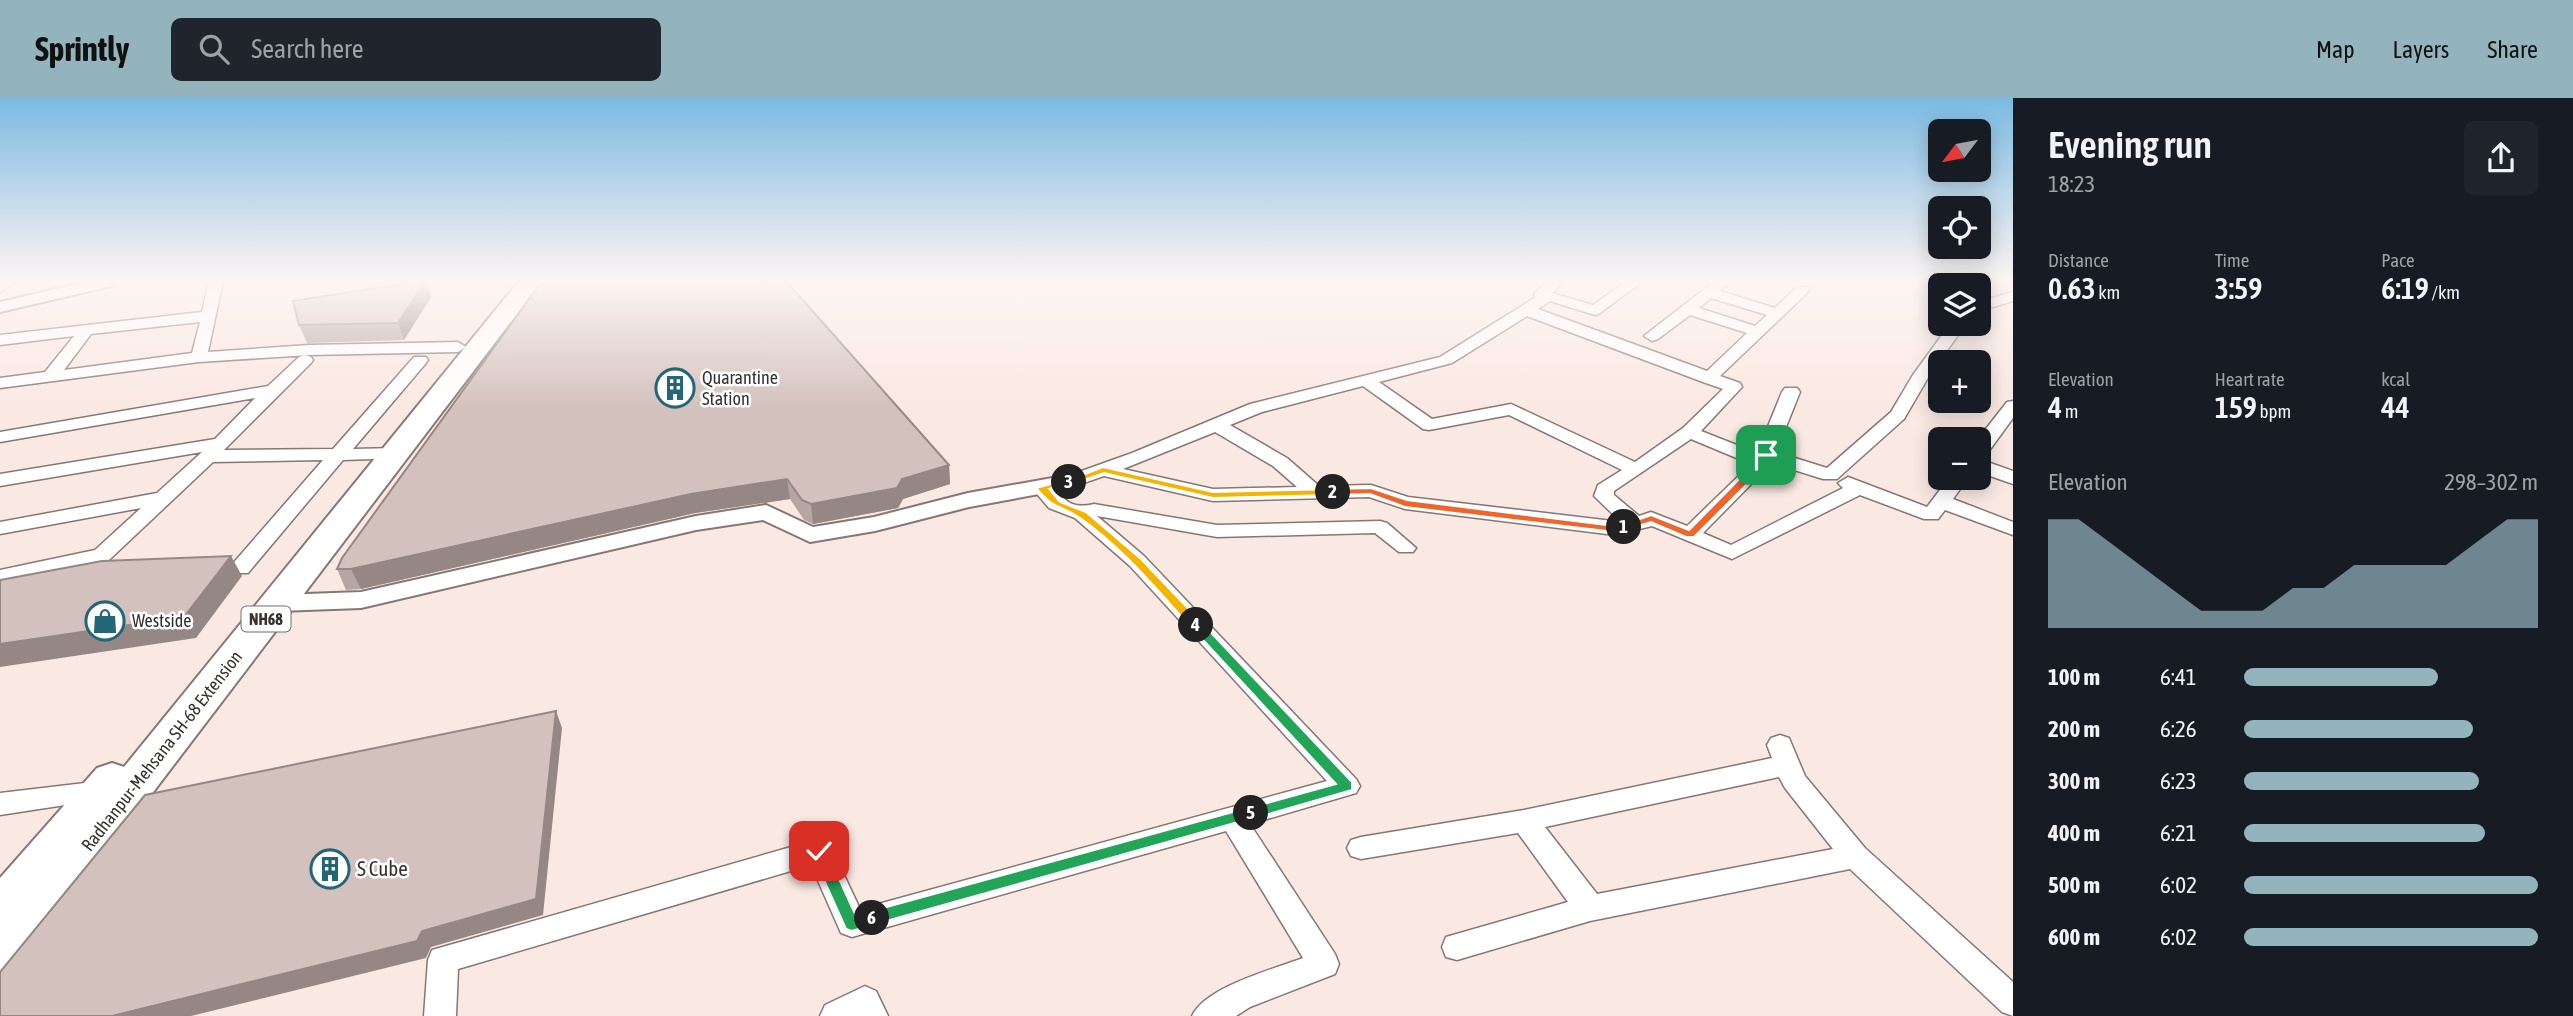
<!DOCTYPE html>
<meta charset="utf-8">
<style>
:root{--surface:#171b24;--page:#20242c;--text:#f1f3f6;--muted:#9ea1a6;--accent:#94b4bd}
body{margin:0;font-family:"Asap Condensed",sans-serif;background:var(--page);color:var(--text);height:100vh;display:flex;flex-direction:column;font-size:26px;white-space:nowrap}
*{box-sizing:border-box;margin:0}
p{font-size:23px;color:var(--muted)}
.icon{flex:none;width:38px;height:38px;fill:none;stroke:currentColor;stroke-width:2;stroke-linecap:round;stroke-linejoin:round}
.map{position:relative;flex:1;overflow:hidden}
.drawer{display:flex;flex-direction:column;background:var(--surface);width:560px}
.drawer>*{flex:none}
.needle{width:46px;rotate:238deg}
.buttons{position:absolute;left:1928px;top:21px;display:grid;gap:14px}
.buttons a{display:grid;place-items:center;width:63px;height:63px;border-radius:10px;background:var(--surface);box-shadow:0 4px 18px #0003;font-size:35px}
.pin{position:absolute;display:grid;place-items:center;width:60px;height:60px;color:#fff;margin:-30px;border-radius:14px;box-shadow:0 4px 10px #0006}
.km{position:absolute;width:35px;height:35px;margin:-18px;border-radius:50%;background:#222;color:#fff;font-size:19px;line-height:35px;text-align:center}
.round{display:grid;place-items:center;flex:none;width:74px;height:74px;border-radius:10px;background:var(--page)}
.headline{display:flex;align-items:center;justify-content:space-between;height:119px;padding:0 35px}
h1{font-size:38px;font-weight:600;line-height:52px}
.metrics{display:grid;grid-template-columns:repeat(3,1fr);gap:10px;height:119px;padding:7px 35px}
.metrics div{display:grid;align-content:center}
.metrics b{font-size:30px;font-weight:600}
.metrics small{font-size:19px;font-weight:400}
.metrics p{font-size:19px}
.chart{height:196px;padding:14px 35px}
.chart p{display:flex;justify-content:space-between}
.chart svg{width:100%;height:126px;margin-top:7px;fill:var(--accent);opacity:.7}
ul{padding:0 35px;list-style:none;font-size:23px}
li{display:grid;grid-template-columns:112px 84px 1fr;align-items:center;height:52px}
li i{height:18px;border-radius:9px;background:var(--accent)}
header{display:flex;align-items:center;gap:42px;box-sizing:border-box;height:98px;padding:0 35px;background:var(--accent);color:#111}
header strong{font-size:33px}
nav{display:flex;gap:38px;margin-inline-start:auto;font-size:24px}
.search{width:490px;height:63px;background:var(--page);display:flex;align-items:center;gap:18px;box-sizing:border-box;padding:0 24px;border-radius:10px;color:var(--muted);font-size:26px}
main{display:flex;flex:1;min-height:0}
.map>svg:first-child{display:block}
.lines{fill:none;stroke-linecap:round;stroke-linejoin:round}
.minor-casing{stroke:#877672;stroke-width:3}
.tertiary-casing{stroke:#877672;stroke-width:4}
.trunk-casing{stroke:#877672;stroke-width:4}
.minor{fill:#fff;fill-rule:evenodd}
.tertiary{fill:#fff;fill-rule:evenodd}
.trunk{fill:#fff;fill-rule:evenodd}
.wall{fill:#b5a6a3}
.shaded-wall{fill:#948784}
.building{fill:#d3c1bd;stroke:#948784;stroke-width:2}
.split-1{fill:#f0652b;stroke:#fff;stroke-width:2}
.split-2{fill:#f0652b;stroke:#fff;stroke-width:2}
.split-3{fill:#f5b400;stroke:#fff;stroke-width:2}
.split-4{fill:#f5b400;stroke:#fff;stroke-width:2}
.split-5{fill:#22a559;stroke:#fff;stroke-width:2}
.split-6{fill:#22a559;stroke:#fff;stroke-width:2}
.split-7{fill:#22a559;stroke:#fff;stroke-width:2}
.labels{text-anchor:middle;stroke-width:5;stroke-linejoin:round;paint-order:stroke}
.shield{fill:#fff;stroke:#736e6d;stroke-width:2}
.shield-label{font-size:16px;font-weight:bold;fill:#37302e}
.poi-label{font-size:18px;fill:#37302e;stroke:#fff;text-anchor:start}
.street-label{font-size:18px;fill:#37302e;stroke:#fff}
.near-poi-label{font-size:21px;fill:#37302e;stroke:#fff;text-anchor:start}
</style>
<header>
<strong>Sprintly</strong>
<div class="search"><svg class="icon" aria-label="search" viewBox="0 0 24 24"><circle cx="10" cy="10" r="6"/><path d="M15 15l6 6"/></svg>Search here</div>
<nav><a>Map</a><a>Layers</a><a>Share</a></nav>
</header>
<main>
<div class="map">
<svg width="2013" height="918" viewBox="0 0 2013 918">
<rect width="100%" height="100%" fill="#fae8e3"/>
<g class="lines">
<g class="minor-casing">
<path id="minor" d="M 0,183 L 17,183 L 0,194 Z
M 209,183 L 223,183 L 208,254 L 309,247 L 458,244 L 466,249 L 458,254 L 309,257 L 199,264 L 0,290 L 0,280 L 45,274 L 74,238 L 0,247 L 0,237 L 202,214 ZM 200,224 L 192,255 L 64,272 L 91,236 Z
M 1548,183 L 1564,183 L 1552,195 L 1593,207 L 1627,183 L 1643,183 L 1600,215 L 1595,217 L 1550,203 L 1538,211 L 1707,273 L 1747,235 L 1690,217 L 1658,241 L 1652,243 L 1644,238 L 1715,183 L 1731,183 L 1720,193 L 1775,210 L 1797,189 L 1807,189 L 1809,192 L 1807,195 L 1720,278 L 1740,285 L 1742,289 L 1701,333 L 1757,355 L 1782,294 L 1785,290 L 1797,290 L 1800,294 L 1776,354 L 1827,370 L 1891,314 L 1913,277 L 1950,226 L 1966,226 L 1929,278 L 1904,321 L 1837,381 L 1823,381 L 1772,365 L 1703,435 L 1731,447 L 1843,390 L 1838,385 L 1848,379 L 1927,409 L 1949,380 L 1968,380 L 1953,401 L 2013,424 L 2013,437 L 1945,412 L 1938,421 L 1924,421 L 1860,397 L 1732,461 L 1652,428 L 1615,437 L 1405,411 L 1369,399 L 1213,403 L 1104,378 L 1069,390 L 1059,384 L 1062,380 L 1132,355 L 1250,306 L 1440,259 L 1536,199 L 1534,196 ZM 1711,200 L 1767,217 L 1755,228 L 1699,210 ZM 1527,218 L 1703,284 L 1723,291 L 1683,330 L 1635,364 L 1511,306 L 1432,321 L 1379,284 L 1452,265 ZM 1363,288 L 1423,331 L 1429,332 L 1509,317 L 1622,372 L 1598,387 L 1594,398 L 1621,424 L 1408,399 L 1371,387 L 1319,388 L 1287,360 L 1230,327 L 1262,314 ZM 1215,334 L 1273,368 L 1297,389 L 1213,391 L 1123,371 ZM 1691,341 L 1751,366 L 1687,428 L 1651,414 L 1639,418 L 1614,397 L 1614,393 Z
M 1951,183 L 1967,183 L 1970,187 L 1954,187 Z
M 2013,194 L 2013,203 L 1993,209 L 1979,206 L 1979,197 L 1992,200 Z
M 305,257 L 311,259 L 313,262 L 311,265 L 224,352 L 333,351 L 414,259 L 426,259 L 428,262 L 426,265 L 353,351 L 396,350 L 403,352 L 405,356 L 403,360 L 343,362 L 248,475 L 232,475 L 229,470 L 323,362 L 213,364 L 109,462 L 0,486 L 0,472 L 95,452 L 141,410 L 0,436 L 0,424 L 157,395 L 202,354 L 0,388 L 0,376 L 215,341 L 255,300 L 0,344 L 0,334 L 268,288 L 299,259 Z
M 2013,303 L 2013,320 L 1986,357 L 1979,358 L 1978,341 L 2007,304 Z
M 1979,361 L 2013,373 L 2013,386 L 1979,374 Z
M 1042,384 C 1064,390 1061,414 1094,406 L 1217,427 L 1380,423 L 1387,425 L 1416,450 L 1413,454 L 1399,454 L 1375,435 L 1217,439 L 1097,418 L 1144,458 L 1356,681 L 1360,688 L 1356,695 L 1250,726 L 1335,856 L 1339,866 L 1335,876 L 1250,909 L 1236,918 L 1192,918 C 1205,889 1274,871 1303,860 L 1226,733 L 852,839 L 841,835 L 811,767 L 458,871 L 456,918 L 424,918 L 428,862 L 432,852 L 819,741 L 829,745 L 860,811 L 1327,683 L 1130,468 L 1075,420 L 1049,410 L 1032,390 Z
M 1780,637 L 1789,640 L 1805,678 L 1865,750 L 2013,884 L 2013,918 L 2002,914 L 1850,771 L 1590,823 L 1457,862 L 1446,859 L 1442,849 L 1446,839 L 1568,804 L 1518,735 L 1361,761 L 1351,758 L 1347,750 L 1351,742 L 1361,739 L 1524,712 L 1772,660 L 1767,647 L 1771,640 ZM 1779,679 L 1785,690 L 1833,751 L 1597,796 L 1545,729 Z
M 102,683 L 111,686 L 115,693 L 111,700 L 0,717 L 0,695 Z
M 865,888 L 876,893 L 888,918 L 820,918 L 825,907 Z"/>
</g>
<g class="tertiary-casing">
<path id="tertiary" d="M 90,183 L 118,183 L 116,187 L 0,214 L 0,204 Z
M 1069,377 L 1077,379 L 1080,384 L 1077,389 L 969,409 L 875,433 L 810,444 L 763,422 L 696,432 L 361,510 L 279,513 L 270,511 L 266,505 L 270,499 L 279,497 L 361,494 L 696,418 L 766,407 L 813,429 L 874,419 L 968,395 Z"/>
</g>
<g class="trunk-casing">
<path id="trunk" d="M 519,183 L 542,183 L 17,873 L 0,880 L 0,780 L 97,670 L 112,665 L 124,669 Z"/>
</g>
<use href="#minor" class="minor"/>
<use href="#tertiary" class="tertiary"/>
<use href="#trunk" class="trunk"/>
</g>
<path class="wall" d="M 421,183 L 426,183 L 431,199 L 404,242 L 307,245 L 299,227 Z
M 542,183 L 949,367 L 950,386 L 903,401 L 898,410 L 813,426 L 804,422 L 790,401 L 695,415 L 361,491 L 346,492 L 337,471 Z"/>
<path class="shaded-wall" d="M 425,183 L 431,199 L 404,242 L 398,225 Z
M 949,367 L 950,386 L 903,401 L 898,410 L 813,426 L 811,406 Z
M 787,381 L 790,401 L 695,415 L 361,491 L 351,471 L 691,396 Z
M 231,458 L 242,478 L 196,540 L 0,569 L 0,546 Z
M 556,613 L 562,630 L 543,817 L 431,849 L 426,860 L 191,918 L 112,918 L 422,833 Z"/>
<path class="building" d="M 421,183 L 425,183 L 398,225 L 299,227 L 293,203 Z
M 542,183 L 786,183 L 949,367 L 902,381 L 897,390 L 811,406 L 802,402 L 787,381 L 691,396 L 351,471 L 337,471 L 342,460 Z
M 231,458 L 184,519 L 0,546 L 0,482 L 102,463 Z
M 556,613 L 536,801 L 422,833 L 417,843 L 112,918 L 0,918 L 0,874 L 145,697 Z"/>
<linearGradient id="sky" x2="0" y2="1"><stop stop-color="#7bbae2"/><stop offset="0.59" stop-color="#fdf5f2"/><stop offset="1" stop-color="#fdf5f2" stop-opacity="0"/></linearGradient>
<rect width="2013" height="311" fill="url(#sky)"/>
<path class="split-1" d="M 1766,354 L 1771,357 L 1767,366 L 1694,439 L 1686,439 L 1651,424 L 1624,432 L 1618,429 L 1651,417 L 1689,432 Z"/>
<path class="split-2" d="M 1371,390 L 1407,402 L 1615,428 L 1624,426 L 1629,429 L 1615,434 L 1405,409 L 1370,396 L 1333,397 L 1327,394 L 1333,391 Z"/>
<path class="split-3" d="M 1103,369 L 1213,394 L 1333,391 L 1338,394 L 1333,397 L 1213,400 L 1104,375 L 1069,387 L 1064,384 Z"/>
<path class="split-4" d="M 1069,381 L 1073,381 L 1073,386 L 1049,391 L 1060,404 L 1086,414 L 1141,461 L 1201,524 L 1201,530 L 1192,530 C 1157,492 1122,449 1080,420 C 1060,406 1055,413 1036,390 Z"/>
<path class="split-5" d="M 1196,523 L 1201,524 L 1352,684 L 1352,692 L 1251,721 L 1246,719 L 1243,715 L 1246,711 L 1336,686 L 1192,530 L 1190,527 Z"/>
<path class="split-6" d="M 1251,709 L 1256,711 L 1258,715 L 1256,719 L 872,827 L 867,825 L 864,820 L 867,816 L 872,813 Z"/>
<path class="split-7" d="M 819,746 L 824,748 L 856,818 L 872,813 L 878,816 L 880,820 L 878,825 L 852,833 L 846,831 L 811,753 Z"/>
<defs>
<g id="building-ring" transform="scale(2.0125)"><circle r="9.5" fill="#fff" stroke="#236678" stroke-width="1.5"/><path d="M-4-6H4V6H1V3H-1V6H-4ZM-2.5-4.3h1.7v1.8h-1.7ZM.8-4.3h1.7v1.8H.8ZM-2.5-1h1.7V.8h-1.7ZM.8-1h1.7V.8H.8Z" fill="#236678"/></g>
<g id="shop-ring" transform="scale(2.0125)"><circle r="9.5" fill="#fff" stroke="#236678" stroke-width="1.5"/><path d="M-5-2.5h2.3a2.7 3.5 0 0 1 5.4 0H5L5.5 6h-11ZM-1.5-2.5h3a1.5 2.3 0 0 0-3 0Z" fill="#236678"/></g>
</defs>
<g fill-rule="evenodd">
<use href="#building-ring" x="675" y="290"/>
<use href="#shop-ring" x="105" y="523"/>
<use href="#building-ring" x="330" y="771"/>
</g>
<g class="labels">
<rect class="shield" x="241.5" y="508.5" width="49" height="25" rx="5"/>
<g class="shield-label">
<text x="266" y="527">NH68</text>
</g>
<g class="poi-label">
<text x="702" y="286">Quarantine<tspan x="702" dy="21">Station</tspan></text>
<text x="132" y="529">Westside</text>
</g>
<g class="street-label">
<text transform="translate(162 653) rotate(-52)" y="6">Radhanpur-Mehsana SH-68 Extension</text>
</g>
<g class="near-poi-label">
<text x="357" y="778">S Cube</text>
</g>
</g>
</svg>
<div class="buttons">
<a><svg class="needle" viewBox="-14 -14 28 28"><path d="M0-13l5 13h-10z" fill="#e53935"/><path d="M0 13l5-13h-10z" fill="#9ea1a6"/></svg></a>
<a><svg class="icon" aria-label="locate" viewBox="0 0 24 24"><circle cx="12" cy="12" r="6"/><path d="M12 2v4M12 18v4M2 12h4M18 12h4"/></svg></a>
<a><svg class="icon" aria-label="layers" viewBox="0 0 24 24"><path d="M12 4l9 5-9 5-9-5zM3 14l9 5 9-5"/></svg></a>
<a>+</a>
<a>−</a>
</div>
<div class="pin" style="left:1766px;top:357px;background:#1e9e55"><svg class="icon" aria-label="arrive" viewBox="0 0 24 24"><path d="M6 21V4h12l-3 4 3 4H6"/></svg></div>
<div class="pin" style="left:819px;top:753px;background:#d93025"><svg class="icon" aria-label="check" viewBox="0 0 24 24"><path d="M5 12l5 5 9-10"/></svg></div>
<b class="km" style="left:1624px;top:429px">1</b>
<b class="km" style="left:1333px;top:394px">2</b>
<b class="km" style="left:1069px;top:384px">3</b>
<b class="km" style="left:1196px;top:527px">4</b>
<b class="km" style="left:1251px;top:715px">5</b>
<b class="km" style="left:872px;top:820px">6</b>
</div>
<section class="drawer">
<div class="headline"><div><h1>Evening run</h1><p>18:23</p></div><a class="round"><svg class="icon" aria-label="share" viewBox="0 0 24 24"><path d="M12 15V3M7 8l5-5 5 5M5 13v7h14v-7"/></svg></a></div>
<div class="metrics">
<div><p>Distance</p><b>0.63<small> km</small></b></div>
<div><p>Time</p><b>3:59</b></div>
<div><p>Pace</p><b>6:19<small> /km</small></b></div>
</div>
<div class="metrics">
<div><p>Elevation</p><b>4<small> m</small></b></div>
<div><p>Heart rate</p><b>159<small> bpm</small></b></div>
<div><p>kcal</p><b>44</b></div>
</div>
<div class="chart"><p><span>Elevation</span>298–302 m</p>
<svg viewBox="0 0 160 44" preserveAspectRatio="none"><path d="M0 44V6L10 6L20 14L30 22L40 30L50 38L60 38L70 38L80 30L90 30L100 22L110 22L120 22L130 22L140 14L150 6L160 6V44z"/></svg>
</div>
<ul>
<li><b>100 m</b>6:41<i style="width:66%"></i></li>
<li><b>200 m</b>6:26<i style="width:78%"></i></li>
<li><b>300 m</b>6:23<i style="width:80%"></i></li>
<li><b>400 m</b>6:21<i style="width:82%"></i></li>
<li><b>500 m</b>6:02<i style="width:100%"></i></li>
<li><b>600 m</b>6:02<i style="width:100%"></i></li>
</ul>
</section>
</main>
